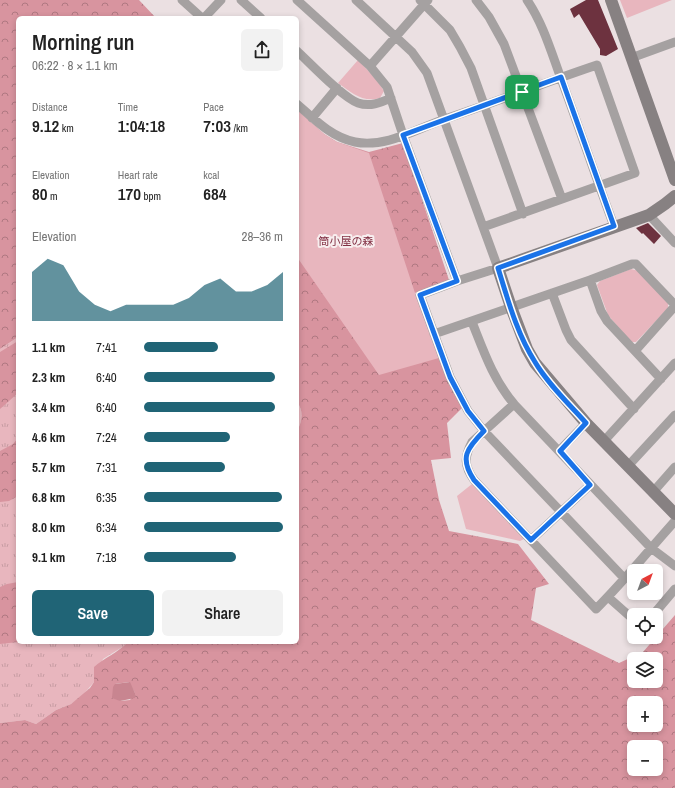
<!DOCTYPE html>
<meta charset="utf-8">
<style>
:root{--surface:#fff;--page:#f2f2f2;--text:#222;--muted:#767676;--accent:#206476}
body{margin:0;font-family:"Archivo Narrow","Noto Sans JP",sans-serif;background:var(--page);color:var(--text);height:100vh;display:flex;flex-direction:column;font-size:15px;white-space:nowrap}
*{box-sizing:border-box;margin:0}
p{font-size:13px;color:var(--muted)}
.icon{flex:none;width:22px;height:22px;fill:none;stroke:currentColor;stroke-width:2;stroke-linecap:round;stroke-linejoin:round}
.map{position:relative;flex:1;overflow:hidden}
.details{position:absolute;left:16px;top:16px;width:283px;height:628px;display:flex;flex-direction:column;background:var(--surface);border-radius:6px;box-shadow:0 2px 6px #0003}
.details>*{flex:none}
.needle{width:26px;rotate:41deg}
.fabs{position:absolute;left:627px;top:564px;display:grid;gap:8px}
.fabs a{display:grid;place-items:center;width:36px;height:36px;border-radius:6px;background:var(--surface);box-shadow:0 2px 6px #0003;font-size:20px}
.pin{position:absolute;display:grid;place-items:center;width:34px;height:34px;color:#fff;margin:-17px;border-radius:8px;box-shadow:0 2px 6px #0006}
.round{display:grid;place-items:center;flex:none;width:42px;height:42px;border-radius:6px;background:var(--page)}
.headline{display:flex;align-items:center;justify-content:space-between;height:68px;padding:0 16px}
h1{font-size:22px;font-weight:600;line-height:30px}
.stats{display:grid;grid-template-columns:repeat(3,1fr);gap:6px;height:68px;padding:4px 16px}
.stats div{display:grid;align-content:center}
.stats b{font-size:17px;font-weight:600}
.stats small{font-size:11px;font-weight:400}
.stats p{font-size:11px}
.chart{height:112px;padding:8px 16px}
.chart p{display:flex;justify-content:space-between}
.chart svg{width:100%;height:72px;margin-top:4px;fill:var(--accent);opacity:.7}
.button{display:flex;gap:8px;margin-top:auto;padding:8px 16px}
.button a{flex:1;height:46px;border-radius:6px;background:var(--accent);color:#fff;font-size:16px;font-weight:600;line-height:46px;text-align:center}
.button a+a{background:var(--page);color:var(--text)}
ul{padding:0 16px;list-style:none;font-size:13px}
li{display:grid;grid-template-columns:64px 48px 1fr;align-items:center;height:30px}
li i{height:10px;border-radius:5px;background:var(--accent)}
.map>svg:first-child{display:block}
.grass{fill:url(#grass-tufts)}
.forest{fill:url(#forest-crowns);fill-rule:evenodd}
.green{fill:#e8b6be}
.water{fill:#c88590}
.building{fill:#6d323f}
.lines{fill:none;stroke-linecap:round;stroke-linejoin:round}
.street{stroke:#a5a1a1;stroke-width:9}
.secondary{stroke:#878182;stroke-width:12}
.route-casing{stroke:#fff;stroke-width:8}
.route{stroke:#1a73e8;stroke-width:5}
.labels{text-anchor:middle;stroke-width:4;stroke-linejoin:round;paint-order:stroke}
.park-label{font-size:11px;fill:#812f43;stroke:#f8eeef}
</style>
<div class="map">
<svg width="675" height="788" viewBox="0 0 675 788">
<defs>
<pattern id="grass-tufts" width="24" height="20" patternUnits="userSpaceOnUse"><rect width="24" height="20" fill="#e8b6be"/><path d="M3 7l-1-3M5 7V3M7 7l1-3M15 17l-1-3M17 17v-4M19 17l1-3" fill="none" stroke="#c79ca3"/></pattern>
<pattern id="forest-crowns" width="20" height="18" patternUnits="userSpaceOnUse"><rect width="20" height="18" fill="#d8949f"/><path d="M2 6a3 3 0 1 1 6 0M12 15a3 3 0 1 1 6 0" fill="none" stroke="#af7881"/></pattern>
</defs>
<rect width="100%" height="100%" fill="#ebe0e2"/>
<path class="grass" d="M 18,337 L 18,642 L 128,642 L 124,646 L 103,659 L 94,682 L 82,696 L 71,704 L 56,710 L 36,724 L 25,720 L 0,723 L 0,349 Z
M 297,402 C 304,411 302,422 297,431 Z"/>
<path class="forest" d="M 0,0 L 139,0 L 156,18 L 18,18 L 18,337 L 0,349 Z
M 297,110 L 324,134 L 337,142 L 369,152 L 403,143 L 449,280 L 415,293 L 439,358 L 462,408 L 447,423 L 451,458 L 431,460 L 439,500 L 449,531 L 518,544 L 549,584 L 536,588 L 531,620 L 619,663 L 643,652 L 675,615 L 675,788 L 0,788 L 0,723 L 25,720 L 36,724 L 56,710 L 71,704 L 90,688 L 94,682 L 94,667 C 104,658 119,652 128,642 L 297,642 L 297,431 C 302,422 304,411 297,402 ZM 634,659 L 656,659 L 656,681 L 634,681 ZM 129,682 L 135,693 L 130,700 L 120,701 L 115,684 ZM 634,703 L 656,703 L 656,725 L 634,725 ZM 634,747 L 656,747 L 656,769 L 634,769 Z
M 18,341 L 18,393 L 0,409 L 0,352 Z
M 18,438 L 18,496 L 9,501 L 0,502 L 0,451 L 13,444 Z
M 18,582 L 18,642 L 0,644 L 0,587 L 7,584 Z"/>
<path class="green" d="M 620,0 L 672,0 L 627,18 Z
M 358,60 L 376,79 L 384,91 L 380,98 C 363,103 352,93 338,83 Z
M 297,110 L 324,134 L 337,142 L 369,153 L 415,293 L 439,358 L 379,375 L 297,257 Z
M 631,269 L 639,271 L 668,302 L 668,308 L 636,342 L 631,342 L 608,315 L 597,285 L 600,281 Z
M 472,484 L 524,539 L 520,541 L 466,529 L 457,496 Z"/>
<path class="water" d="M 130,682 L 135,693 L 135,698 L 120,701 L 112,698 L 113,687 L 115,684 Z"/>
<path class="building" d="M 586,0 L 598,0 L 618,49 L 606,56 L 600,55 L 600,49 L 579,14 L 574,18 L 570,9 Z
M 648,223 L 661,236 L 654,244 L 643,233 L 642,234 L 636,228 Z"/>
<g class="lines">
<path class="street" d="M 182,0 L 202,18
M 241,0 L 261,18
M 297,0 L 370,66 L 387,87 L 403,135 L 457,281
M 356,0 L 412,52 L 427,73 L 498,268 L 457,281 L 420,295 L 450,377 L 468,411 L 484,431 L 624,578
M 420,0 L 450,30 L 460,47 L 471,68 L 523,214
M 476,0 L 489,17 L 504,44 L 522,92 L 562,199
M 527,0 C 542,22 550,48 559,73 C 578,124 595,175 614,226
M 204,18 L 221,0
M 297,51 C 310,63 343,98 358,103 C 370,107 380,103 391,98
M 631,58 L 675,42
M 370,66 L 428,0
M 297,104 C 314,119 331,137 355,142 C 386,148 416,129 445,119 C 496,102 546,82 597,65 L 635,173 L 483,227
M 312,118 L 337,88
M 649,215 L 675,243
M 552,293 L 566,330 L 571,340 L 634,409
M 472,322 C 484,352 493,379 514,404
M 434,334 L 590,280
M 635,351 L 675,306
M 661,379 L 607,321 L 601,311 L 590,280 L 632,264 L 636,264 L 675,305
M 604,441 L 675,363
M 559,451 L 586,423
M 628,466 L 675,415
M 653,492 L 675,467
M 675,521 C 649,550 624,581 596,609 L 474,480 C 464,466 464,457 472,442 L 514,404 L 651,548 L 675,566
M 531,540 L 590,485
M 608,597 L 634,620
M 653,615 L 675,589"/>
<path class="secondary" d="M 611,0 L 675,180
M 675,196 L 665,204 L 649,215 L 498,268 L 511,307 L 527,349 L 535,363 L 586,423 L 675,514"/>
</g>
<g class="lines">
<g class="route-casing">
<path id="route" d="M 561,77 L 614,226 L 498,268 C 508,300 517,334 535,362 C 548,384 569,404 586,423 L 560,451 L 590,485 L 531,540 L 474,480 C 459,458 467,448 484,431 L 468,411 L 450,377 L 420,295 L 457,281 L 403,135 Z"/>
</g>
<use href="#route" class="route"/>
</g>
<g class="labels">
<g class="park-label">
<text x="346" y="245">筒小屋の森</text>
</g>
</g>
</svg>
<div class="fabs">
<a><svg class="needle" viewBox="-14 -14 28 28"><path d="M0-13l5 13h-10z" fill="#e53935"/><path d="M0 13l5-13h-10z" fill="#767676"/></svg></a>
<a><svg class="icon" aria-label="locate" viewBox="0 0 24 24"><circle cx="12" cy="12" r="6"/><path d="M12 2v4M12 18v4M2 12h4M18 12h4"/></svg></a>
<a><svg class="icon" aria-label="layers" viewBox="0 0 24 24"><path d="M12 4l9 5-9 5-9-5zM3 14l9 5 9-5"/></svg></a>
<a>+</a>
<a>−</a>
</div>
<div class="pin" style="left:522px;top:92px;background:#1e9e55"><svg class="icon" aria-label="arrive" viewBox="0 0 24 24"><path d="M6 21V4h12l-3 4 3 4H6"/></svg></div>
<section class="details">
<div class="headline"><div><h1>Morning run</h1><p>06:22 · 8 × 1.1 km</p></div><a class="round"><svg class="icon" aria-label="share" viewBox="0 0 24 24"><path d="M12 15V3M7 8l5-5 5 5M5 13v7h14v-7"/></svg></a></div>
<div class="stats">
<div><p>Distance</p><b>9.12<small> km</small></b></div>
<div><p>Time</p><b>1:04:18</b></div>
<div><p>Pace</p><b>7:03<small> /km</small></b></div>
</div>
<div class="stats">
<div><p>Elevation</p><b>80<small> m</small></b></div>
<div><p>Heart rate</p><b>170<small> bpm</small></b></div>
<div><p>kcal</p><b>684</b></div>
</div>
<div class="chart"><p><span>Elevation</span>28–36 m</p>
<svg viewBox="0 0 160 44" preserveAspectRatio="none"><path d="M0 44V14L10 6L20 10L30 26L40 34L50 38L60 34L70 34L80 34L90 34L100 30L110 22L120 18L130 26L140 26L150 22L160 14V44z"/></svg>
</div>
<ul>
<li><b>1.1 km</b>7:41<i style="width:53%"></i></li>
<li><b>2.3 km</b>6:40<i style="width:94%"></i></li>
<li><b>3.4 km</b>6:40<i style="width:94%"></i></li>
<li><b>4.6 km</b>7:24<i style="width:62%"></i></li>
<li><b>5.7 km</b>7:31<i style="width:58%"></i></li>
<li><b>6.8 km</b>6:35<i style="width:99%"></i></li>
<li><b>8.0 km</b>6:34<i style="width:100%"></i></li>
<li><b>9.1 km</b>7:18<i style="width:66%"></i></li>
</ul>
<div class="button"><a>Save</a><a>Share</a></div>
</section>
</div>
